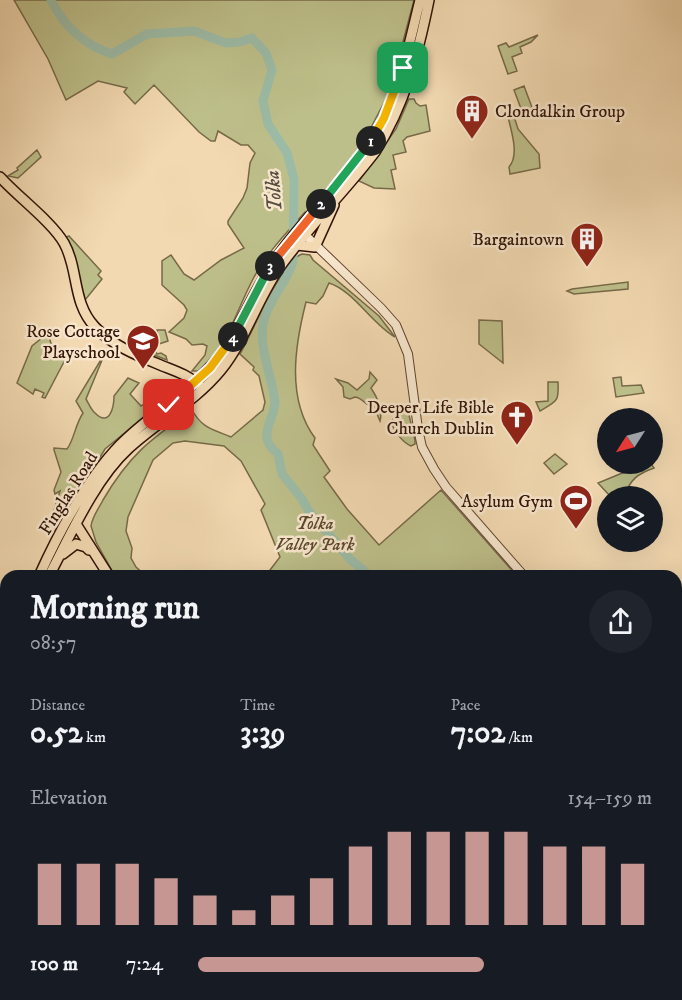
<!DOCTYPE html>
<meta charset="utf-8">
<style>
:root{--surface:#171b24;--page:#20242c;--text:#f1f3f6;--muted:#9ea1a6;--accent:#c59692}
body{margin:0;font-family:"IM FELL DW Pica",serif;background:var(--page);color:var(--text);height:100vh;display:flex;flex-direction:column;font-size:22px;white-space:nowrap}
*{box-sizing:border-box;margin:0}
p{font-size:20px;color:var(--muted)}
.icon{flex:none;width:33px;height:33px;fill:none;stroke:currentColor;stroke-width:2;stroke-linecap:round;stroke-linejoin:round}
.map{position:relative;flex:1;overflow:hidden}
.sheet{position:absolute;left:0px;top:570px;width:682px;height:430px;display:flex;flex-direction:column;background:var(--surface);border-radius:18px 18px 0 0;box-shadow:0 6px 24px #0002}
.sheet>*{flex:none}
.needle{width:39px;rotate:234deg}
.fabs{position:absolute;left:597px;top:408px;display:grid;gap:12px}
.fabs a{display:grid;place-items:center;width:66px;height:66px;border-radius:50%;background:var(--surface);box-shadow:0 6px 24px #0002;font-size:30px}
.pin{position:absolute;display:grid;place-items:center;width:51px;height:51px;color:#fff;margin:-26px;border-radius:12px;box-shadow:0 3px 9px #0006}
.km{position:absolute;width:30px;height:30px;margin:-15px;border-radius:50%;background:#222;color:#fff;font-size:16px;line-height:30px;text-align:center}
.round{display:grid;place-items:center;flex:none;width:63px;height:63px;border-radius:32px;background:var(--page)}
.head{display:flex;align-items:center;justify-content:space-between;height:102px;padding:0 30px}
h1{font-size:33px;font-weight:700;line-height:45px}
.stats{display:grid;grid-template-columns:repeat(3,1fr);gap:9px;height:102px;padding:6px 30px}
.stats div{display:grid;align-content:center}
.stats b{font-size:30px;font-weight:700}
.stats small{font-size:16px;font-weight:400}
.stats p{font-size:16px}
.chart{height:168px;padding:12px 30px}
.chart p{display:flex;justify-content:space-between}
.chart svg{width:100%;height:108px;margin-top:6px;stroke:var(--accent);stroke-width:6}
ul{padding:0 30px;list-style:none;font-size:20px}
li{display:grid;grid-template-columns:96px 72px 1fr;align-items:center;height:45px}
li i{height:15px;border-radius:8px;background:var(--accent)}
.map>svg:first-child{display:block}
.green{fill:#bdbf8a;stroke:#776948;stroke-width:1.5}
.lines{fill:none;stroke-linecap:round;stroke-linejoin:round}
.river{stroke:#9cbba6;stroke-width:9}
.minor-casing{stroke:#614432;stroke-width:10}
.major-casing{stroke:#311307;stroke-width:12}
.minor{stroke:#f7e6cc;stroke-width:8}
.major{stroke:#f2d9b1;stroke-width:9}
.split-1-casing{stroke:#fff;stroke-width:12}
.split-2-casing{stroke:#fff;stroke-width:12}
.split-3-casing{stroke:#fff;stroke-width:12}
.split-4-casing{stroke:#fff;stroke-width:12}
.split-5-casing{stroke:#fff;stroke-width:12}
.split-1{stroke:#f5b400;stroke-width:8}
.split-2{stroke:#22a559;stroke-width:8}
.split-3{stroke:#f0652b;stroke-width:8}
.split-4{stroke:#22a559;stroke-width:8}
.split-5{stroke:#f5b400;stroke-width:8}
.labels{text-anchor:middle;stroke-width:5;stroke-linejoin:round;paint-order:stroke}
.poi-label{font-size:18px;fill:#311307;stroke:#f7e6cc;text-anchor:end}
.street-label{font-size:18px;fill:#311307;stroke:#f7e6cc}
.park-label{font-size:18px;font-style:italic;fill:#5b472e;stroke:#f7e6cc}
.water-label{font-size:20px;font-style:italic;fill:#564e3f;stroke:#f7e6cc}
</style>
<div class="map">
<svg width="682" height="1000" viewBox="0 0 682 1000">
<rect width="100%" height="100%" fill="#f2d9b1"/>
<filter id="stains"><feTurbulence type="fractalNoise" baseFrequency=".00333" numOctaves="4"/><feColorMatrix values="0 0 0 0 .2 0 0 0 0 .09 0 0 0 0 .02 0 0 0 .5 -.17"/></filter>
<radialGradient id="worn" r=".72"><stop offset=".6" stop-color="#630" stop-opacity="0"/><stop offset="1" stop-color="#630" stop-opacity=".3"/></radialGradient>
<path class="green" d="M 14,0 L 414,0 L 390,91 L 364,141 L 345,167 L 306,214 L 305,212 C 286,233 266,254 253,279 C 236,311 228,347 198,371 L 192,371 L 205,355 L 207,346 L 203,344 L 192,345 L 186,339 L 169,332 L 184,318 L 187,310 L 184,305 L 162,285 L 162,261 L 171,255 L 184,274 L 194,280 L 221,260 L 244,248 L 228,224 L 228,221 L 243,198 L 247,188 L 250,163 L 255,153 L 248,145 L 241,145 L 218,131 L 215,141 L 211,141 L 199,132 L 154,85 L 135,104 L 124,92 L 127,88 L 98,81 L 66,100 L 48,59 Z
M 538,35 L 531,42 L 520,47 L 522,53 L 512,57 L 517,71 L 508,74 L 498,46 L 506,43 L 509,47 Z
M 524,86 L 533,110 L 523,114 L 514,90 Z
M 409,99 L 414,99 L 416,103 L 420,106 L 426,105 L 430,131 L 407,137 L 403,141 L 406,152 L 393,155 L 396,169 L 391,170 L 395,189 L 374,188 L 359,181 L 396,129 Z
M 511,107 L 518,129 L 539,154 L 540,168 L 510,174 L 509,167 C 521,154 509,125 506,108 Z
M 37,150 L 41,157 L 18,178 L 8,176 L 18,170 L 17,168 Z
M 69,236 L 101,271 L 98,275 L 102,279 L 81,305 L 62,239 Z
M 302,254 L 310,255 L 313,260 L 379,316 L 395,337 C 372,324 354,291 329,283 L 323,296 L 316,304 L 306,302 C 295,345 286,399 315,438 L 313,445 L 330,471 L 324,477 L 347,509 L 379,545 L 441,490 L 517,576 L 269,576 L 267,574 L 280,557 L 261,510 L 265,504 L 241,461 L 224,446 L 185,441 L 173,443 L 153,460 L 128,517 L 126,531 L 132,548 L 131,558 L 136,567 L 146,576 L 115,576 L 96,542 L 91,526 C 92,517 99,508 103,500 C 130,454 150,440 192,410 C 202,428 212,429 231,437 L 263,410 L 265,402 L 259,376 L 253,370 L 254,367 L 240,354 C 252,333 282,261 302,254 Z
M 628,282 L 628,289 L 574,294 L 567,291 L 572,289 Z
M 479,320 L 502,321 L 503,363 L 479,344 Z
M 157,330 L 165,330 L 168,341 L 159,344 L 154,349 L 157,354 L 161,353 L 166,356 L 167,360 L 137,348 L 137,344 L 157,336 Z
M 48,333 L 52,347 L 66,358 L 45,398 L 42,397 L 44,393 L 35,389 L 33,394 L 17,383 L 32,346 Z
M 105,353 L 86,399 C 89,404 91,410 95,413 C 110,428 114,406 114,396 L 128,378 L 139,383 L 130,394 L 141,406 L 172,384 L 175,392 L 105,449 L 69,509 L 61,514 L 54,510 L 60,491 L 55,494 L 54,490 L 61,472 L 54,450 L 54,448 L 67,449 C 74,440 75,425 83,413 L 76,401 Z
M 370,372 L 377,380 L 371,388 C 377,397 383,410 380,421 L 377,414 L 372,411 L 372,407 C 365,405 363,398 355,397 L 350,399 L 344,397 L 343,387 L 336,379 L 348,383 L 357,390 L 369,379 Z
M 621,377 L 622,386 L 641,385 L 644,393 L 616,397 L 613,378 Z
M 548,382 L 558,382 C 559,402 557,401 540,411 L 536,402 L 548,401 Z
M 400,409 L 408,411 L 415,440 L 415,444 L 411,446 C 402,442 394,431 391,422 Z
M 555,454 L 567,464 L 554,474 L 544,463 Z
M 644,464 L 651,464 L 654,468 C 637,474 631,479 624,496 L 610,496 L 598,483 Z
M 677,764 L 682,772 L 682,1000 L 587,1000 L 583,995 L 676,994 Z"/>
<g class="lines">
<path class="river" d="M 51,0 C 64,26 84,45 112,54 L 147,34 L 194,31 L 226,43 L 240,42 L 252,38 L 266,53 L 272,70 L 263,101 L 268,124 L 287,153 L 294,179 L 293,261 C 288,280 273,295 266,314 C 255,341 272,375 275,402 C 274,422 255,436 278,454 L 282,474 L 302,499 L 308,510 L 350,559 L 370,576
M 676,823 L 682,830"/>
<g class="minor-casing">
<path id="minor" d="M 301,231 L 381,308 L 396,325 L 408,354 L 418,429 L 422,447 L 434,469 L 446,487 L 524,576
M 676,754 L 682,763
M 273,1000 L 278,994"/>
</g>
<g class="major-casing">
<path id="major" d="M 0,177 C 17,196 52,222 64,243 C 79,270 72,303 95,327 C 112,345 136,355 158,364 C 172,370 187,374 199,385
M 297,245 L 315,247 L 334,205
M 76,524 L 109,576
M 63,554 L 76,544 L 86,547 L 89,550
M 39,576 C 59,532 86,480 120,445 C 148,416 185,396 212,365 C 240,333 252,291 277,257 C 306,216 344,182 371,141 C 399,98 408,48 420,0
M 49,576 C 70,536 95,479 128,449 C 157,422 196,401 221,370 C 245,340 256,303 277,271 C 306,229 344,193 375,152 C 405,105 418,54 429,0
M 0,764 L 6,720
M 0,808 L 6,785
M 574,994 L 578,1000"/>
</g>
<use href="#minor" class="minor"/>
<use href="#major" class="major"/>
</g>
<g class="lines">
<g class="split-1-casing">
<path id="split-1" d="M 371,141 L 384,118 L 403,68"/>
</g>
<g class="split-2-casing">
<path id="split-2" d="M 321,204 L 371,141"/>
</g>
<g class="split-3-casing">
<path id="split-3" d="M 270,266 L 321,204"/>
</g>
<g class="split-4-casing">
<path id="split-4" d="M 233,337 L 270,266"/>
</g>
<g class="split-5-casing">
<path id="split-5" d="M 169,405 L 210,368 L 233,337"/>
</g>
<use href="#split-1" class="split-1"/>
<use href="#split-2" class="split-2"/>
<use href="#split-3" class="split-3"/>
<use href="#split-4" class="split-4"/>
<use href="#split-5" class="split-5"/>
</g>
<defs>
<g id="building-pin" transform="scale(1.725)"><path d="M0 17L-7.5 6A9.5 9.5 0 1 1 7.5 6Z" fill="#8f2418" stroke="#f7e6cc"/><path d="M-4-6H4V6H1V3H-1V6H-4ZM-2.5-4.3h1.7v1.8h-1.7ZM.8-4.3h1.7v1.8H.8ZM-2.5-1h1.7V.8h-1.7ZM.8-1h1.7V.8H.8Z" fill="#fff"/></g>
<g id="school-pin" transform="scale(1.725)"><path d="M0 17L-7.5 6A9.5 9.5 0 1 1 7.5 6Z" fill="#8f2418" stroke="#f7e6cc"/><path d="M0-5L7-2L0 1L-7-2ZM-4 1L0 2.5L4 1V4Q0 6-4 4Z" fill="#fff"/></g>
<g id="church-pin" transform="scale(1.725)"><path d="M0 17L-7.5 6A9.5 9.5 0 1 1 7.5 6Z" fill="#8f2418" stroke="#f7e6cc"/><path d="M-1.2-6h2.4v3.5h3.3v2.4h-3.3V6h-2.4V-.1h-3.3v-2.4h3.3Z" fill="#fff"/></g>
<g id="stadium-pin" transform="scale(1.725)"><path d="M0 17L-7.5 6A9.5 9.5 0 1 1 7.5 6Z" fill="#8f2418" stroke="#f7e6cc"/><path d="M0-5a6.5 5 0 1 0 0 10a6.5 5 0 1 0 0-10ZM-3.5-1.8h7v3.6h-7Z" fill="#fff"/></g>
</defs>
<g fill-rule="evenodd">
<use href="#building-pin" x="472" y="111"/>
<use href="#building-pin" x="587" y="239"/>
<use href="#school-pin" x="143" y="341"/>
<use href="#church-pin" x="517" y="417"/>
<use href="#stadium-pin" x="576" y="501"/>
</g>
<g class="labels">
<g class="poi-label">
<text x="495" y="117" text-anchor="start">Clondalkin Group</text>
<text x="564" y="245">Bargaintown</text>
<text x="120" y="337">Rose Cottage<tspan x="120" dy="21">Playschool</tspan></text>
<text x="494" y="413">Deeper Life Bible<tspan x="494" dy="21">Church Dublin</tspan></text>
<text x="553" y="507">Asylum Gym</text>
</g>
<g class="street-label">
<text transform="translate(68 493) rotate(-58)" y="6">Finglas Road</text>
</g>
<g class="park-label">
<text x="315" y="529">Tolka<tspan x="315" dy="21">Valley Park</tspan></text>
</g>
<g class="water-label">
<text transform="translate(273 191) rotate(-95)" y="7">Tolka</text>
</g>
</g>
<rect width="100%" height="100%" filter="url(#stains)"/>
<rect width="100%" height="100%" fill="url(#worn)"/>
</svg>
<div class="fabs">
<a><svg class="needle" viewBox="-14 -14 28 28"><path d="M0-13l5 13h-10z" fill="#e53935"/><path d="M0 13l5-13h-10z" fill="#9ea1a6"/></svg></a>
<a><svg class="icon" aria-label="layers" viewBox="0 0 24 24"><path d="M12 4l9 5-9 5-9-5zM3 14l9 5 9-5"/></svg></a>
</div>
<div class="pin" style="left:403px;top:68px;background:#1e9e55"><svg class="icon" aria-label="arrive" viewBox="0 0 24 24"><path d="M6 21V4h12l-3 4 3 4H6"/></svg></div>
<div class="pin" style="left:169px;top:405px;background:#d93025"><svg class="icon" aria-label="check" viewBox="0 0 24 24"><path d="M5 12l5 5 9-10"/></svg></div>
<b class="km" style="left:371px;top:141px">1</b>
<b class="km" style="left:321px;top:204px">2</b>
<b class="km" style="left:270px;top:266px">3</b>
<b class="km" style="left:233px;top:337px">4</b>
<section class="sheet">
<div class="head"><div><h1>Morning run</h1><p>08:57</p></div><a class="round"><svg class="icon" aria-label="share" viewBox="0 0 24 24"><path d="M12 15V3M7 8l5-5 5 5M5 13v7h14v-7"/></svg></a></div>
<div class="stats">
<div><p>Distance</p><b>0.52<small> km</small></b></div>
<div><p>Time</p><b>3:39</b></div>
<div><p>Pace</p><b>7:02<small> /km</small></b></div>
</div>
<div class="chart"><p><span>Elevation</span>154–159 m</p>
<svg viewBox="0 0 160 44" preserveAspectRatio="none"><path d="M5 44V19M15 44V19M25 44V19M35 44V25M45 44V32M55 44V38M65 44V32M75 44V25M85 44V12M95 44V6M105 44V6M115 44V6M125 44V6M135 44V12M145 44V12M155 44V19"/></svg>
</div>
<ul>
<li><b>100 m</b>7:24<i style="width:63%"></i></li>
</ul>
</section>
</div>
